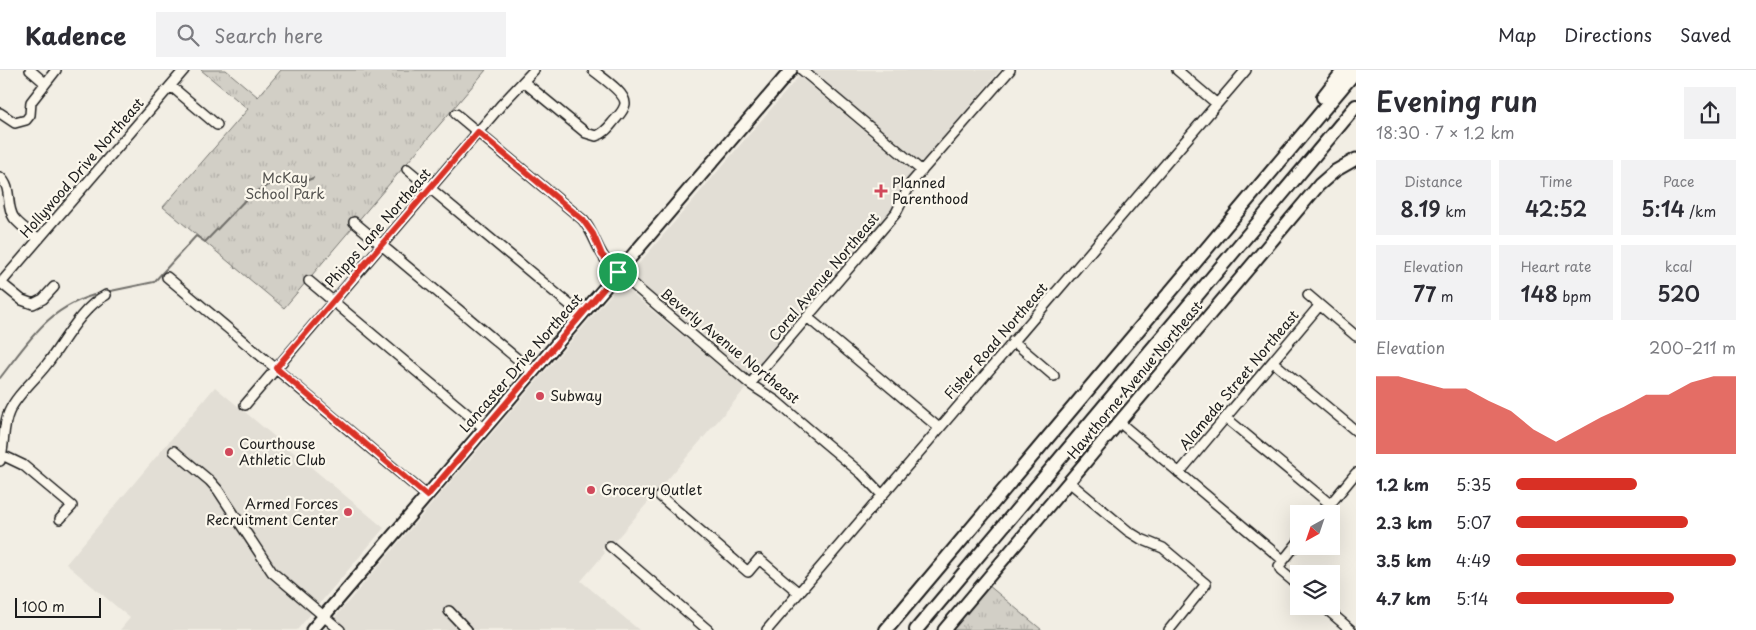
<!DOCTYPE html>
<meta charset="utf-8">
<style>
:root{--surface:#fff;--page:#f2f2f3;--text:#2b2b33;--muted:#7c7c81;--line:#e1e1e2;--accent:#d93025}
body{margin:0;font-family:"Playpen Sans",sans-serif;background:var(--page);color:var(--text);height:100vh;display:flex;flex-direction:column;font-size:19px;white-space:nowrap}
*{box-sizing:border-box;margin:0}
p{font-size:16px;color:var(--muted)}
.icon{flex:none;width:28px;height:28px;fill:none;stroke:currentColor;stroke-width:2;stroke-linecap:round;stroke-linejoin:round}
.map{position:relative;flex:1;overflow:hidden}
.panel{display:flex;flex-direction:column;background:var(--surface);width:400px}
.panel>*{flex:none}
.needle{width:32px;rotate:220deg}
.tools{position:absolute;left:1290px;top:435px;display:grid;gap:10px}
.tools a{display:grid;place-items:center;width:50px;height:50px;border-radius:0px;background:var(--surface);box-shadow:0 5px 20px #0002;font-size:25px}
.scale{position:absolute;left:15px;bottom:12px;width:86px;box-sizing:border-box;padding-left:5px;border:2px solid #1c1c1c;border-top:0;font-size:14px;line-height:18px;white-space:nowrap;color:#1c1c1c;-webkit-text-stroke:4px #fbf7ec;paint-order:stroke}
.pin{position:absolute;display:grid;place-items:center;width:42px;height:42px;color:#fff;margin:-21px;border:2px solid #fff;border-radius:50%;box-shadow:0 1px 5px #0007}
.round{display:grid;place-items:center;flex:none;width:52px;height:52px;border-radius:0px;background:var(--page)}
.summary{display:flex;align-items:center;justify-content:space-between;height:85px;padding:0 20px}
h1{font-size:28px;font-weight:600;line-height:38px}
.stats{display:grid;grid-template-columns:repeat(3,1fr);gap:8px;height:85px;padding:5px 20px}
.stats div{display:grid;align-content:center;border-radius:0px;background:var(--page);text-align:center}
.stats b{font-size:21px;font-weight:600}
.stats small{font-size:14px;font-weight:400}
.stats p{font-size:14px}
.chart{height:140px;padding:10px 20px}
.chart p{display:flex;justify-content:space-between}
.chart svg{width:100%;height:90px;margin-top:5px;fill:var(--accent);opacity:.7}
ul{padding:0 20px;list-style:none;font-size:16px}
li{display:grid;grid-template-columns:80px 60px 1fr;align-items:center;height:38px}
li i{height:12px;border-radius:6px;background:var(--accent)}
header{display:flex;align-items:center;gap:30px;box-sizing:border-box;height:70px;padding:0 25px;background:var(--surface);border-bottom:1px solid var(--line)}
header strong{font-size:24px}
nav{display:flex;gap:28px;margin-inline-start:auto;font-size:18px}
.search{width:350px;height:45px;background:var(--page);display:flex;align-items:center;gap:12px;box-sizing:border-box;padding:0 18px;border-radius:0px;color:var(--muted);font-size:19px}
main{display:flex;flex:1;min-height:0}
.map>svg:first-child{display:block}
.built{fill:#e2ded5}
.park{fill:url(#park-tufts);stroke:#777671}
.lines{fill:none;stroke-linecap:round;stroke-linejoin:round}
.stream{stroke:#716f6b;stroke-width:2}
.minor-casing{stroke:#1c1c1c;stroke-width:12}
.major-casing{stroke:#1c1c1c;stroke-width:15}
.highway-casing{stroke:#1c1c1c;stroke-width:16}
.minor{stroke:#fbf7ec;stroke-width:9}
.major{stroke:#fbf7ec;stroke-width:11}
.highway{stroke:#fbf7ec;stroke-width:12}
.route-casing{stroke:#fff;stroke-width:10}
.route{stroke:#d93025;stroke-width:6}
.poi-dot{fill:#d1495b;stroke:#fbf7ec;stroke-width:2}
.labels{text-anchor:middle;stroke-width:4.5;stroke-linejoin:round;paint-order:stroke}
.street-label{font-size:14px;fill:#1c1c1c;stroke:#fbf7ec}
.park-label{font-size:14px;fill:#53524f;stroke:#fbf7ec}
.poi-label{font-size:14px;fill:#1c1c1c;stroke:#fbf7ec;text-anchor:start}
</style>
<header>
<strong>Kadence</strong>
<div class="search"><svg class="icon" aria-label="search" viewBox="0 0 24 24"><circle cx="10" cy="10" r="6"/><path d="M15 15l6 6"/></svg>Search here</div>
<nav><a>Map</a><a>Directions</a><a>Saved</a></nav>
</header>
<main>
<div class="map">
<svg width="1356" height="560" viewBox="0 0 1356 560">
<defs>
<pattern id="park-tufts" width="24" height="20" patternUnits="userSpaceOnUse" patternTransform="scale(1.25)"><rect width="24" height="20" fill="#d2cfc6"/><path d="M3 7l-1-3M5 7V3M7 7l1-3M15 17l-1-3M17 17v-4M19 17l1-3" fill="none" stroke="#b4b1aa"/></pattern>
</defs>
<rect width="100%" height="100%" fill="#f2eee4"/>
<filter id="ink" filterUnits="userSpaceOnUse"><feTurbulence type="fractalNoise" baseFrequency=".02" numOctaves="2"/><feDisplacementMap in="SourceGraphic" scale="10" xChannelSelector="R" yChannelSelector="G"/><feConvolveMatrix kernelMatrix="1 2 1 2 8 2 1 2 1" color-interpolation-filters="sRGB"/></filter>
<g filter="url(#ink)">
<path class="built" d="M 810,0 L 1000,0 L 924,90 L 920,91 Z
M 799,6 L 914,103 L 904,117 L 892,142 L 750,307 L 630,204 Z
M 620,214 L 746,318 L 614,472 L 610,469 L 602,480 L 605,483 L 581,511 L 639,560 L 324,560 Z
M 215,317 L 384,458 L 297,560 L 120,560 L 130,548 L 66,494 Z"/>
<path class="park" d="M 201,0 L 226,0 L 258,27 L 281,0 L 486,0 L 284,238 L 163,137 L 248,39 Z
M 988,515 L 1042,560 L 950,560 Z"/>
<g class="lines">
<path class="stream" d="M 106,222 L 154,212 L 196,166 L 205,172 L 250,125 L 274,112 L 301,113 L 313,108
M 0,308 C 31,268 49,236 101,223"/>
<g class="minor-casing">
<path id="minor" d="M 30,0 L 45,13
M 802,0 L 922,101
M 1177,0 L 1217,34
M 524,12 L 586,63 L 596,66 C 604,64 609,57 614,51 C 618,46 624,41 625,34 C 626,23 601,7 593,0
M 171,16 L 217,55
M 0,43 L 15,53 L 26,50 L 30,45 L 31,32 L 56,0
M 456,44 L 583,150 C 595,164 597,182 610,195 L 750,314 L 776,331 L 818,367 L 862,404 L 882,425
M 407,99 L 582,245
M 0,107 C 13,118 5,135 14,148 C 20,156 31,163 39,169
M 354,152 L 533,302
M 167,207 L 427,426
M 309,211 L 484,358
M 1,213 L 22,230 L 33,234 L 43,229 L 54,217
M 0,214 L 184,0
M 1308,225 L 1356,266
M 807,247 L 825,262
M 828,265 L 939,358
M 1013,271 L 1054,306
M 1273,292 L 1356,361
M 750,314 L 896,143 L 911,113 L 1010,0
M 245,335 L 502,34 L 534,0
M 1226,348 L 1330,434
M 1119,352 L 1283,490
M 174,381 L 210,411 L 218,420 L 272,502 L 340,560
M 0,384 L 23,395 L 72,436 L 60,449
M 0,391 C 5,375 2,357 9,342 C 17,324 35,310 47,294 C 64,272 81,238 106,225
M 1179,403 L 1319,236
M 1069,412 L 1128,461 L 1141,469 L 1163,478 L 1206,514 L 1169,560
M 660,426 L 748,502 L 759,489 L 799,523
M 1322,444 L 1356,403
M 1299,471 L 1279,496 L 1281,501 L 1299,516
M 610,476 L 708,560
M 1323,536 L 1351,560
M 449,541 L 467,560
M 767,560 L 1246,0"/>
</g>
<g class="major-casing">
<path id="major" d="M 312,560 L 791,0
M 944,560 L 1319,115 L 1335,101 L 1356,89"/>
</g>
<g class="highway-casing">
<path id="highway" d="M 1323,27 L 1344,0
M 886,560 L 1356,1
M 916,560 L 1356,36"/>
</g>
<use href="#minor" class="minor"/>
<use href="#major" class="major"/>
<use href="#highway" class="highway"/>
</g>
</g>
<g class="lines" filter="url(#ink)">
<g class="route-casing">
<path id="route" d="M 478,62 L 583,150 L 593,164 L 602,185 L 618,202 L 427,426 L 276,298 Z"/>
</g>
<use href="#route" class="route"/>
</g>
<g class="poi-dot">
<path d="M878.5 113.5h5v5h5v5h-5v5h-5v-5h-5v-5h5z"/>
<circle cx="540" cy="326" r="5"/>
<circle cx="229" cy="382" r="5"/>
<circle cx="591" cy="420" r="5"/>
<circle cx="348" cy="442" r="5"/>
</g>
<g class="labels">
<g class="street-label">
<text transform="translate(82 98) rotate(-49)" y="5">Hollywood Drive Northeast</text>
<text transform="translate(378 158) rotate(-49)" y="5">Phipps Lane Northeast</text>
<text transform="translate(824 207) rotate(-50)" y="5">Coral Avenue Northeast</text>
<text transform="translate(996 271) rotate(-49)" y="5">Fisher Road Northeast</text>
<text transform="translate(730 276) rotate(39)" y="5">Beverly Avenue Northeast</text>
<text transform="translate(521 293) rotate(-49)" y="5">Lancaster Drive Northeast</text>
<text transform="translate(1135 310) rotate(-50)" y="5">Hawthorne Avenue Northeast</text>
<text transform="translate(1239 310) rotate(-50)" y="5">Alameda Street Northeast</text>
</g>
<g class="park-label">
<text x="285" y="113">McKay<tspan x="285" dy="16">School Park</tspan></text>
</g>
<g class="poi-label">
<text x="892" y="118">Planned<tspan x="892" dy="16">Parenthood</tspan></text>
<text x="550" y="331">Subway</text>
<text x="239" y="379">Courthouse<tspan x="239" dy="16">Athletic Club</tspan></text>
<text x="601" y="425">Grocery Outlet</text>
<text x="338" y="439" text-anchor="end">Armed Forces<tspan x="338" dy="16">Recruitment Center</tspan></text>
</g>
</g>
</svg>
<div class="tools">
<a><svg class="needle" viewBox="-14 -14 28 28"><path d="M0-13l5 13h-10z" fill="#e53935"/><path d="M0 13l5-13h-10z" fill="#7c7c81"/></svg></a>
<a><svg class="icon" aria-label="layers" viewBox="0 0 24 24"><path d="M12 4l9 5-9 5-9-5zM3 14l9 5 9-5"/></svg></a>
</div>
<div class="scale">100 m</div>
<div class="pin" style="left:618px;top:202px;background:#1e9e55"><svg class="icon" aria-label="arrive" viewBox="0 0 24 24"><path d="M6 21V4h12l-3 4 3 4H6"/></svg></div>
</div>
<section class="panel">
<div class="summary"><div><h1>Evening run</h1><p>18:30 · 7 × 1.2 km</p></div><a class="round"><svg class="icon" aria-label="share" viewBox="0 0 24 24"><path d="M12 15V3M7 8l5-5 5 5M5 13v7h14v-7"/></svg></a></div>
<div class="stats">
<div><p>Distance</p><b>8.19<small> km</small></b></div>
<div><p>Time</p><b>42:52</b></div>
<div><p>Pace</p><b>5:14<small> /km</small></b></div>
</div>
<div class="stats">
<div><p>Elevation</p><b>77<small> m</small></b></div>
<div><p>Heart rate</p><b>148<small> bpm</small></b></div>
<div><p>kcal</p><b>520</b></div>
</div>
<div class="chart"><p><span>Elevation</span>200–211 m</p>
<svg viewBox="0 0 160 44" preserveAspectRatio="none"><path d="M0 44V6L10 6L20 9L30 12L40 12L50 18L60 23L70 32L80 38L90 32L100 26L110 21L120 15L130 15L140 9L150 6L160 6V44z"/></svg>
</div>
<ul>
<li><b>1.2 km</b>5:35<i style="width:55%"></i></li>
<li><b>2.3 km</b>5:07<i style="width:78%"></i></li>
<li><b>3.5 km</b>4:49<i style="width:100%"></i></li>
<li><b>4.7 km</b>5:14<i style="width:72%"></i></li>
</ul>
</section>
</main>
